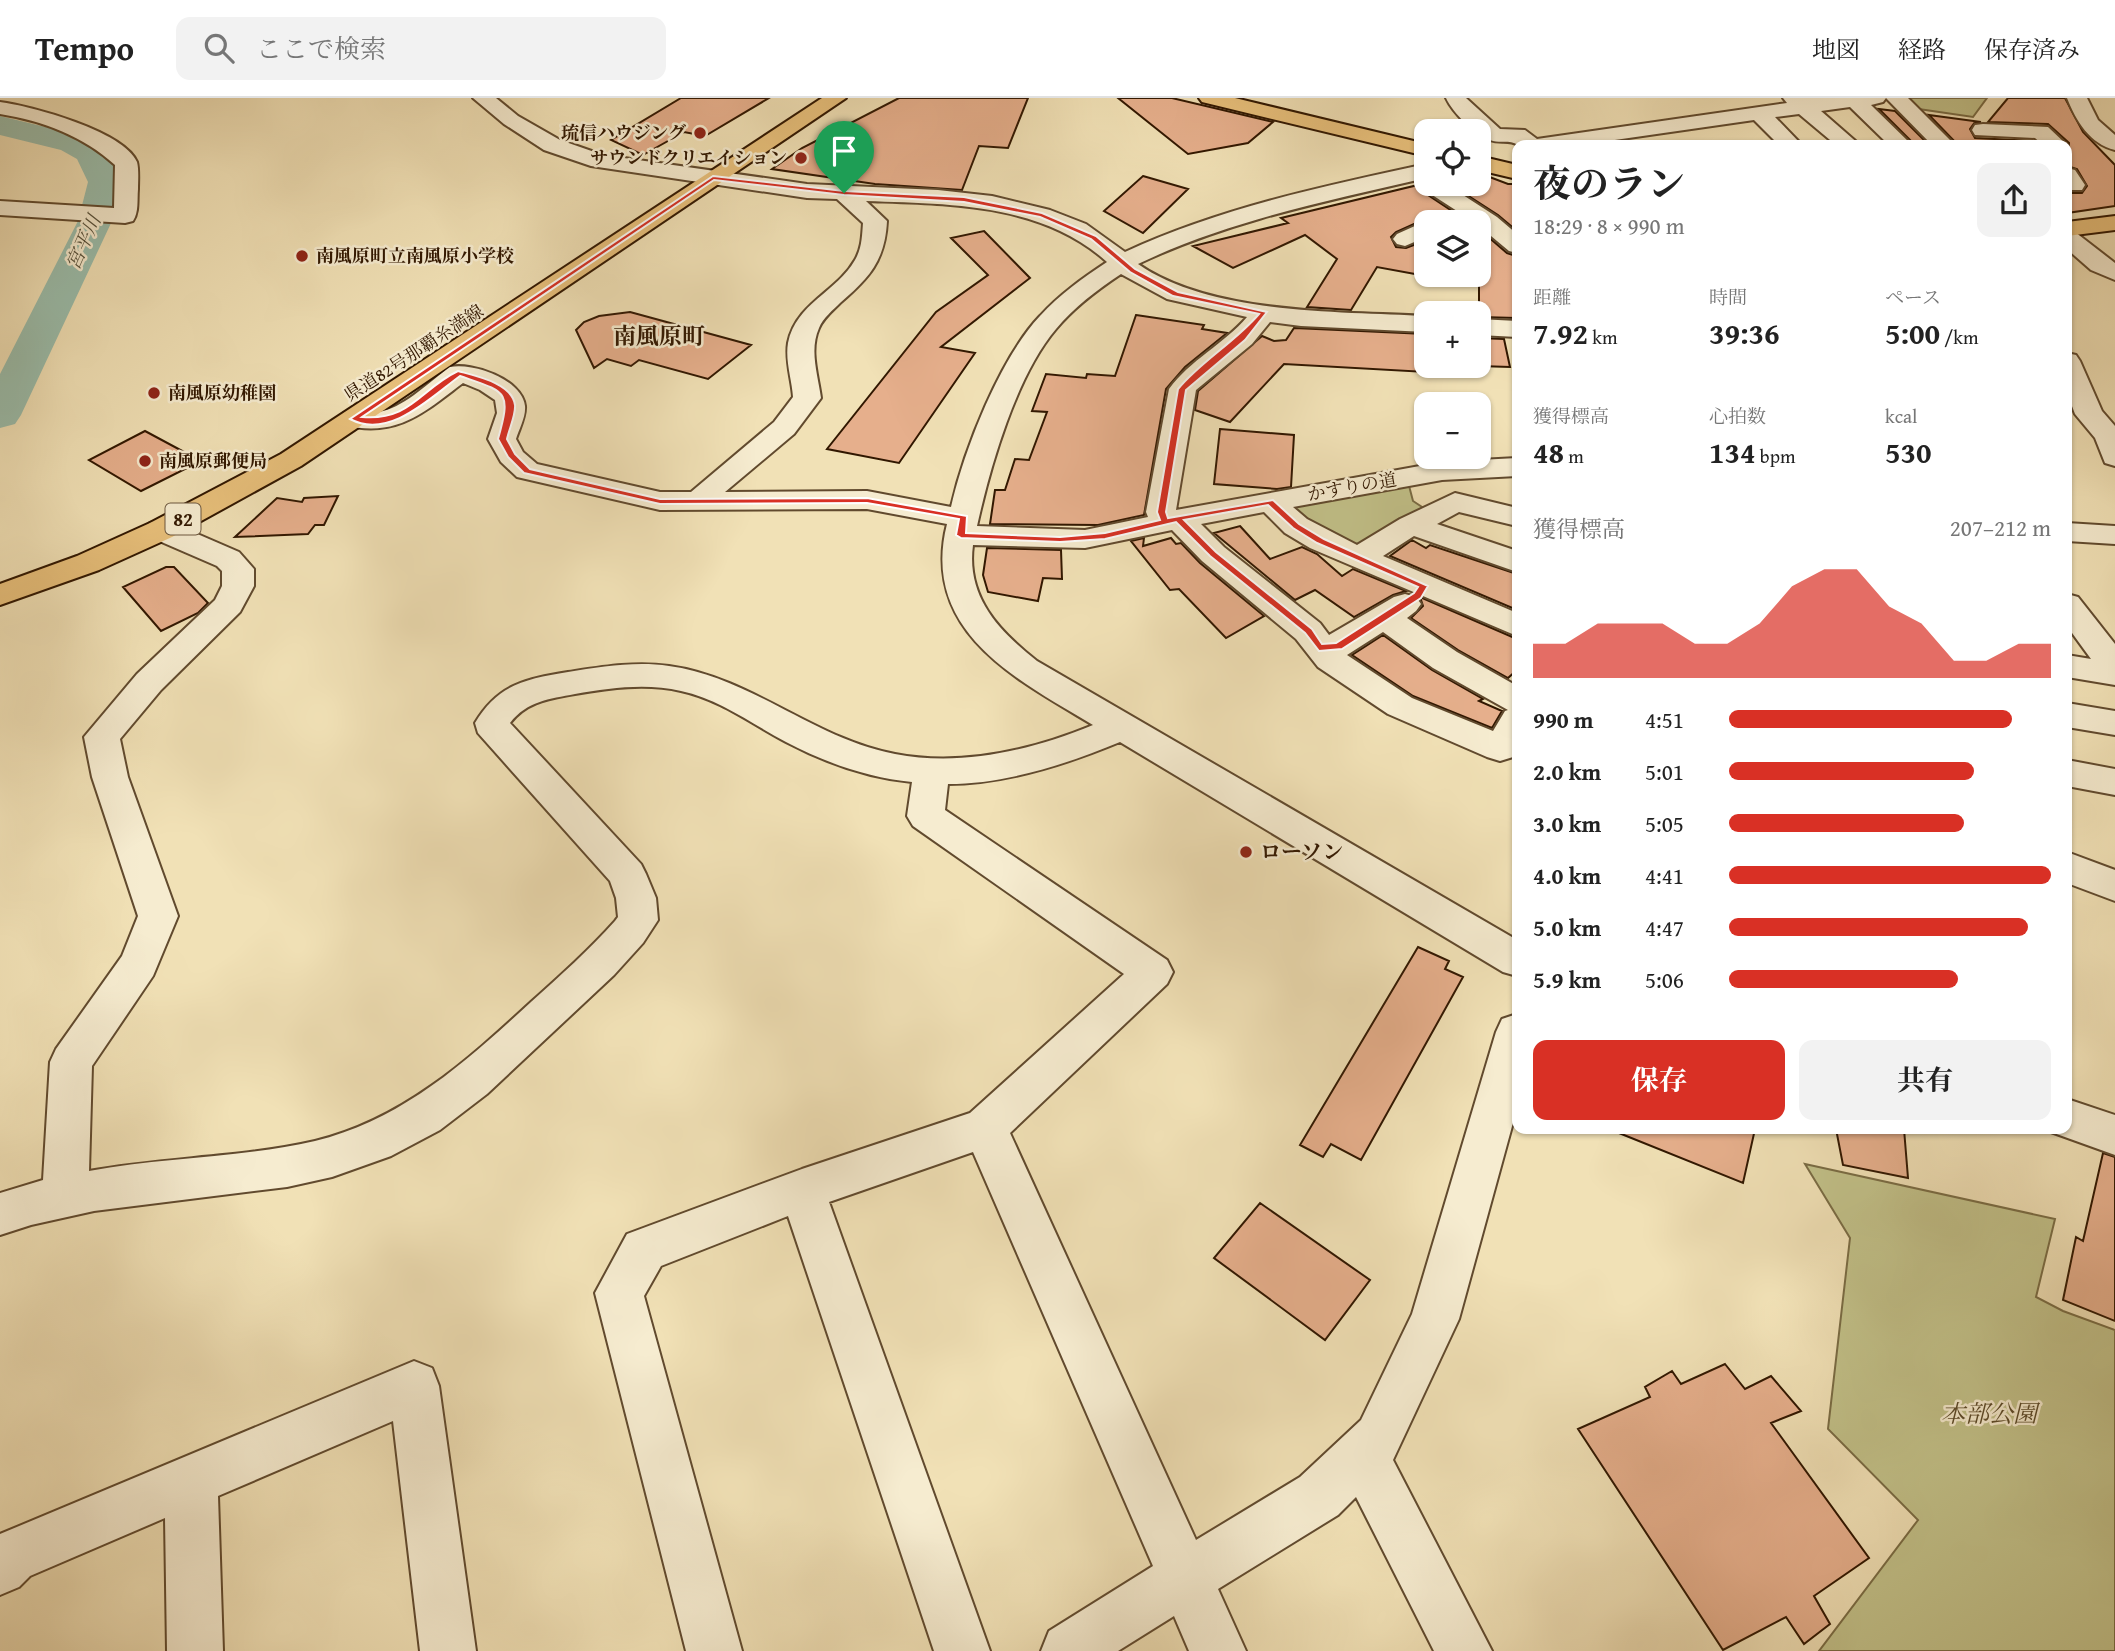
<!DOCTYPE html>
<html lang="ja">
<meta charset="utf-8">
<style>
:root{--surface:#fff;--page:#f2f2f2;--text:#222;--muted:#767676;--line:#e0e0e0;--accent:#d93025}
body{margin:0;font-family:"Gentium Book Plus","Noto Serif JP",serif;background:var(--page);color:var(--text);height:100vh;display:flex;flex-direction:column;font-size:26px;white-space:nowrap}
*{box-sizing:border-box;margin:0}
p{font-size:23px;color:var(--muted)}
.icon{flex:none;width:38px;height:38px;fill:none;stroke:currentColor;stroke-width:2;stroke-linecap:round;stroke-linejoin:round}
.map{position:relative;flex:1;overflow:hidden}
.side{position:absolute;left:1512px;top:42px;width:560px;height:994px;display:flex;flex-direction:column;background:var(--surface);border-radius:14px;box-shadow:0 2px 5px #0004}
.side>*{flex:none}
.tools{position:absolute;left:1414px;top:21px;display:grid;gap:14px}
.tools a{display:grid;place-items:center;width:77px;height:77px;border-radius:14px;background:var(--surface);box-shadow:0 2px 5px #0004;font-size:35px}
.pin{position:absolute;display:grid;place-items:center;width:60px;height:60px;color:#fff;margin:-72px -30px;border-radius:50% 50% 50% 0;rotate:-45deg;box-shadow:0 0 7px #0007}
.pin .icon{rotate:45deg}
.round{display:grid;place-items:center;flex:none;width:74px;height:74px;border-radius:14px;background:var(--page)}
.overview{display:flex;align-items:center;justify-content:space-between;height:119px;padding:0 21px}
h1{font-size:38px;font-weight:700;line-height:52px}
.figures{display:grid;grid-template-columns:repeat(3,1fr);gap:10px;height:119px;padding:7px 21px}
.figures div{display:grid;align-content:center}
.figures b{font-size:30px;font-weight:700}
.figures small{font-size:19px;font-weight:400}
.figures p{font-size:19px}
.chart{height:196px;padding:14px 21px}
.chart p{display:flex;justify-content:space-between}
.chart svg{width:100%;height:126px;margin-top:7px;fill:var(--accent);opacity:.7}
.cta{display:flex;gap:14px;margin-top:auto;padding:14px 21px}
.cta a{flex:1;height:80px;border-radius:14px;background:var(--accent);color:#fff;font-size:28px;font-weight:700;line-height:80px;text-align:center}
.cta a+a{background:var(--page);color:var(--text)}
ul{padding:0 21px;list-style:none;font-size:23px}
li{display:grid;grid-template-columns:112px 84px 1fr;align-items:center;height:52px}
li i{height:18px;border-radius:9px;background:var(--accent)}
header{display:flex;align-items:center;gap:42px;box-sizing:border-box;height:98px;padding:0 35px;background:var(--surface);border-bottom:2px solid var(--line)}
header strong{font-size:33px}
nav{display:flex;gap:38px;margin-inline-start:auto;font-size:24px}
.search{width:490px;height:63px;background:var(--page);display:flex;align-items:center;gap:18px;box-sizing:border-box;padding:0 24px;border-radius:14px;color:var(--muted);font-size:26px}
.map>svg:first-child{display:block}
.green{fill:#c2c189;stroke:#7a6c44;stroke-width:2}
.lines{fill:none;stroke-linecap:round;stroke-linejoin:round}
.river{fill:#9bbeac;fill-rule:evenodd}
.building{fill:#e6af8c;stroke:#311700;stroke-width:2}
.minor-casing{stroke:#614a2e;stroke-width:4}
.major-casing{stroke:#311700;stroke-width:4}
.minor{fill:#f6ecd0;fill-rule:evenodd}
.major{fill:#e8c07b;fill-rule:evenodd}
.route{fill:#d93025;stroke:#fff;stroke-width:2;fill-rule:evenodd}
.poi-dot{fill:#8f2418;stroke:#f6ecd0;stroke-width:2.5}
.labels{text-anchor:middle;stroke-width:5;stroke-linejoin:round;paint-order:stroke}
.far-poi-label{font-size:18px;font-weight:bold;fill:#311700;stroke:#f6ecd0;text-anchor:start}
.far-street-label{font-size:18px;fill:#311700;stroke:#f6ecd0}
.far-water-label{font-size:19px;font-style:italic;fill:#56513c;stroke:#f6ecd0}
.shield{fill:#f6ecd0;stroke:#6c573e;stroke-width:2}
.shield-label{font-size:19px;font-weight:bold;fill:#311700}
.poi-label{font-size:21px;font-weight:bold;fill:#311700;stroke:#f6ecd0;text-anchor:start}
.far-district-label{font-size:23px;font-weight:bold;fill:#311700;stroke:#f6ecd0}
.near-park-label{font-size:24px;font-style:italic;fill:#5c4a29;stroke:#f6ecd0}
</style>
<header>
<strong>Tempo</strong>
<div class="search"><svg class="icon" aria-label="search" viewBox="0 0 24 24"><circle cx="10" cy="10" r="6"/><path d="M15 15l6 6"/></svg>ここで検索</div>
<nav><a>地図</a><a>経路</a><a>保存済み</a></nav>
</header>
<div class="map">
<svg width="2115" height="1553" viewBox="0 0 2115 1553">
<rect width="100%" height="100%" fill="#f1e1b6"/>
<filter id="stains"><feTurbulence type="fractalNoise" baseFrequency=".00286" numOctaves="4"/><feColorMatrix values="0 0 0 0 .2 0 0 0 0 .09 0 0 0 0 .02 0 0 0 .5 -.17"/></filter>
<radialGradient id="worn" r=".72"><stop offset=".6" stop-color="#630" stop-opacity="0"/><stop offset="1" stop-color="#630" stop-opacity=".3"/></radialGradient>
<path class="green" d="M 1905,0 L 1987,0 L 1973,19 L 1912,10 Z
M 1408,384 L 1413,403 L 1425,411 L 1360,448 L 1350,451 L 1295,413 L 1296,407 Z
M 1805,1066 L 2055,1121 L 2036,1199 L 2063,1213 L 2115,1232 L 2115,1553 L 1819,1553 L 1918,1422 L 1828,1331 L 1850,1140 Z"/>
<g class="lines">
<path class="river" d="M 0,18 L 83,38 L 103,48 L 122,84 L 112,123 L 21,317 L 15,326 L 0,330 L 0,276 L 78,123 L 88,84 L 77,61 L 61,52 L 0,37 Z"/>
</g>
<path class="building" d="M 681,0 L 769,0 L 705,38 L 684,34 L 643,57 L 611,42 Z
M 899,0 L 1028,0 L 1008,50 L 979,48 L 962,92 L 875,86 L 772,71 L 802,50 Z
M 1118,0 L 1172,0 L 1273,24 L 1248,45 L 1188,56 Z
M 2008,0 L 2065,0 L 2083,34 L 2115,67 L 2115,108 L 2067,115 L 2067,95 L 2082,95 L 2087,88 L 2077,71 L 2067,68 L 2069,45 L 2048,26 L 1988,24 Z
M 1879,11 L 1895,13 L 1927,45 L 1914,46 Z
M 1929,17 L 1981,24 L 1975,24 L 1970,31 L 1975,40 L 2034,43 L 2039,47 L 1958,47 Z
M 1479,75 L 1508,86 L 1517,86 L 1517,133 L 1498,117 L 1450,86 L 1479,86 Z
M 1143,78 L 1188,91 L 1143,135 L 1104,113 Z
M 1418,87 L 1422,93 L 1455,115 L 1432,122 L 1425,121 L 1396,134 L 1391,139 L 1396,149 L 1406,150 L 1419,145 L 1426,150 L 1426,178 L 1377,169 L 1351,212 L 1307,209 L 1337,161 L 1305,137 L 1233,170 L 1193,148 L 1288,125 L 1281,120 Z
M 1479,131 L 1507,155 L 1513,157 L 1517,177 L 1517,220 L 1479,219 Z
M 984,133 L 1030,180 L 941,249 L 975,255 L 899,365 L 827,351 L 936,214 L 988,177 L 951,140 Z
M 630,214 L 751,247 L 708,281 L 639,262 L 631,268 L 607,261 L 594,270 L 576,232 L 584,224 L 599,218 Z
M 1136,217 L 1204,227 L 1202,231 L 1227,235 L 1185,269 L 1166,291 L 1144,417 L 1098,427 L 990,426 L 995,392 L 1005,392 L 1015,361 L 1029,362 L 1047,314 L 1032,313 L 1046,276 L 1086,280 L 1087,276 L 1115,278 Z
M 1294,230 L 1426,236 L 1426,274 L 1284,266 L 1230,324 L 1195,312 L 1198,293 L 1262,238 L 1274,243 L 1286,242 Z
M 1479,240 L 1504,241 L 1510,269 L 1479,268 Z
M 1220,331 L 1294,337 L 1291,389 L 1277,391 L 1214,386 Z
M 145,333 L 201,363 L 141,393 L 89,362 Z
M 338,398 L 324,427 L 315,427 L 308,436 L 235,439 L 277,400 L 302,404 L 304,400 Z
M 1240,428 L 1270,461 L 1302,449 L 1317,456 L 1342,478 L 1353,471 L 1406,493 L 1393,497 L 1354,519 L 1315,492 L 1295,502 L 1214,435 Z
M 1144,440 L 1143,448 L 1171,440 L 1176,446 L 1181,445 L 1200,465 L 1264,518 L 1226,540 L 1179,491 L 1170,492 L 1131,443 Z
M 1412,442 L 1426,450 L 1430,447 L 1517,476 L 1517,512 L 1390,458 Z
M 987,450 L 1061,452 L 1062,481 L 1043,480 L 1038,503 L 988,494 L 983,477 Z
M 166,469 L 174,469 L 208,505 L 198,515 L 161,533 L 123,489 Z
M 1420,499 L 1517,541 L 1517,572 L 1508,580 L 1458,552 L 1411,520 L 1423,508 Z
M 1383,537 L 1432,572 L 1483,601 L 1479,603 L 1502,613 L 1492,630 L 1413,598 L 1352,557 Z
M 1418,849 L 1449,863 L 1445,871 L 1463,879 L 1361,1062 L 1331,1046 L 1323,1059 L 1300,1047 Z
M 1609,1031 L 1755,1031 L 1743,1085 Z
M 1836,1031 L 1904,1031 L 1908,1080 L 1843,1067 Z
M 2103,1055 L 2115,1059 L 2115,1223 L 2063,1202 L 2076,1139 L 2083,1143 Z
M 1260,1105 L 1370,1182 L 1325,1242 L 1214,1160 Z
M 1725,1266 L 1745,1291 L 1771,1278 L 1801,1313 L 1771,1325 L 1869,1460 L 1814,1498 L 1830,1526 L 1804,1546 L 1786,1519 L 1723,1552 L 1578,1331 L 1650,1299 L 1645,1289 L 1672,1273 L 1681,1286 Z"/>
<g class="lines">
<g class="minor-casing">
<path id="minor" d="M 473,0 L 496,0 L 518,18 L 560,42 L 603,57 L 807,86 L 938,92 L 992,98 L 1050,112 L 1086,126 L 1125,154 C 1220,110 1324,88 1426,66 L 1426,80 C 1328,103 1230,122 1138,166 C 1211,217 1340,213 1426,218 L 1426,234 L 1301,228 L 1270,224 L 1252,246 L 1196,292 L 1176,412 L 1442,364 L 1517,360 L 1517,378 L 1442,382 L 1293,409 L 1307,421 L 1357,447 L 1400,421 L 1455,395 L 1517,410 L 1517,428 L 1459,414 L 1437,426 L 1517,453 L 1517,474 L 1414,438 L 1383,458 L 1517,515 L 1517,538 L 1310,450 L 1285,435 L 1264,414 L 1201,426 L 1224,449 L 1320,525 L 1329,537 L 1394,499 L 1405,496 L 1416,499 L 1421,506 L 1416,513 L 1407,520 L 1457,554 L 1517,588 L 1517,651 L 1513,659 L 1500,663 L 1487,659 L 1388,616 L 1318,569 L 1296,541 L 1202,463 L 1172,432 L 1085,450 L 973,447 C 966,499 999,533 1037,563 L 1517,842 L 1517,878 L 1503,874 L 1120,644 C 1067,666 1006,686 948,686 L 945,712 L 1167,862 L 1173,874 L 1167,886 L 1010,1035 L 1196,1442 L 1300,1379 L 1361,1322 L 1412,1216 L 1496,934 L 1502,921 L 1517,916 L 1517,1010 L 1459,1221 L 1393,1362 L 1492,1553 L 1434,1553 L 1356,1399 L 1338,1417 L 1218,1491 L 1246,1553 L 1189,1553 L 1174,1518 L 1118,1553 L 1041,1553 L 1049,1533 L 1153,1468 L 973,1054 L 829,1104 L 990,1553 L 934,1553 L 788,1118 L 661,1168 L 644,1198 L 742,1553 L 686,1553 L 595,1195 L 627,1136 L 802,1071 L 970,1015 L 1124,876 L 913,728 L 907,718 L 912,684 C 868,680 824,664 786,644 C 752,626 719,601 681,593 C 646,585 610,590 575,596 C 549,601 527,603 510,625 L 641,766 L 646,776 L 656,800 L 658,822 L 643,845 L 614,877 L 487,996 L 440,1032 L 391,1058 L 332,1079 L 287,1089 L 94,1113 L 31,1127 L 0,1137 L 0,1095 L 43,1082 L 50,964 L 56,951 L 122,858 L 138,818 L 92,679 L 84,639 L 137,576 L 215,502 L 222,488 L 222,473 L 217,468 L 150,439 L 146,432 L 150,425 L 161,423 L 172,425 L 239,454 L 254,471 L 254,488 L 240,514 L 161,592 L 120,641 L 128,679 L 178,818 L 153,878 L 92,968 L 89,1073 C 164,1059 241,1060 315,1043 C 402,1022 467,963 531,904 C 560,878 589,852 615,823 L 618,819 L 616,800 L 610,783 L 478,635 L 475,625 C 498,586 526,581 568,574 C 601,569 635,563 669,568 C 751,579 814,641 895,656 C 962,669 1032,652 1093,627 C 1016,581 920,533 947,426 L 867,411 L 660,412 L 517,379 L 501,364 L 488,341 L 497,315 L 495,302 L 480,292 L 463,285 C 423,315 397,340 344,327 L 340,321 L 344,315 C 357,312 371,317 383,313 C 407,307 430,283 450,269 C 472,264 522,281 525,308 C 526,319 519,331 516,341 L 523,354 L 537,366 L 660,394 L 691,394 L 774,324 L 793,299 C 792,282 785,263 788,245 C 796,205 837,194 855,162 C 862,150 862,138 863,125 L 837,101 L 807,100 L 591,68 L 544,52 L 504,26 ZM 866,103 C 949,106 1042,105 1107,164 C 1083,180 1060,196 1040,218 C 1000,260 964,352 951,409 L 867,393 L 725,394 L 794,336 L 821,300 C 818,277 809,252 819,230 C 823,220 833,212 840,205 C 869,180 885,163 887,123 ZM 1121,176 L 1167,201 L 1247,219 C 1224,246 1190,262 1169,291 L 1146,414 L 1148,419 L 1085,432 L 977,428 C 990,369 1016,278 1056,231 C 1074,209 1097,192 1121,176 ZM 1383,534 L 1433,570 L 1508,612 L 1505,613 L 1493,633 L 1412,600 L 1347,557 Z
M 1446,0 L 1466,0 L 1500,31 L 1525,32 L 1537,41 L 1787,5 L 1783,0 C 1824,0 1866,0 1908,0 L 1955,47 L 1932,47 L 1886,0 L 1883,4 L 1871,7 L 1912,47 L 1889,47 L 1850,9 L 1821,13 L 1860,47 L 1836,47 L 1799,16 L 1775,19 L 1802,47 L 1779,47 L 1754,22 L 1580,47 L 1518,47 C 1509,41 1500,46 1490,42 C 1475,37 1453,15 1446,0 Z
M 2067,0 L 2087,0 L 2098,22 L 2115,37 L 2115,52 C 2090,46 2076,23 2067,0 Z
M 0,4 C 31,8 124,33 137,64 C 139,71 138,84 138,91 C 137,102 139,114 133,123 L 125,125 L 0,117 L 0,103 L 114,110 L 115,67 C 83,38 43,23 0,16 Z
M 1983,26 L 2048,29 L 2067,47 L 2043,47 L 2035,40 L 1975,37 L 1972,32 L 1975,27 Z
M 2067,70 L 2075,72 L 2085,87 L 2082,92 L 2067,92 Z
M 1426,80 L 1426,86 L 1446,86 L 1497,119 L 1517,136 L 1517,155 L 1509,153 L 1479,128 L 1479,124 L 1474,124 L 1423,91 L 1420,86 Z
M 1426,123 L 1431,124 L 1426,124 L 1426,139 L 1405,148 L 1397,146 L 1393,141 L 1397,136 Z
M 2067,132 L 2075,134 L 2115,165 L 2115,182 L 2091,172 L 2067,151 Z
M 1479,221 L 1517,223 L 1517,239 L 1479,237 Z
M 2067,255 L 2076,257 L 2080,263 L 2102,313 L 2115,328 L 2115,368 L 2105,365 L 2095,340 L 2075,316 L 2067,295 Z
M 2067,425 L 2115,428 L 2115,446 L 2067,443 Z
M 2067,496 L 2078,499 L 2115,546 L 2115,587 L 2067,579 L 2067,557 L 2091,561 L 2067,528 Z
M 2067,605 L 2115,613 L 2115,637 L 2067,629 Z
M 2067,662 L 2115,671 L 2115,697 L 2067,688 Z
M 2067,754 L 2115,772 L 2115,803 L 2067,785 Z
M 2067,1001 L 2115,1017 L 2115,1057 L 2051,1034 L 2050,1031 L 2067,1031 Z
M 414,1263 L 432,1270 L 439,1288 L 476,1553 L 420,1553 L 393,1323 L 218,1398 L 223,1553 L 167,1553 L 165,1420 L 30,1478 L 19,1489 L 0,1497 L 0,1436 Z"/>
</g>
<g class="major-casing">
<path id="major" d="M 822,0 L 846,0 L 301,368 L 172,439 L 99,472 L 0,507 L 0,486 L 77,458 L 150,425 L 281,356 Z
M 1199,0 L 1235,0 L 1426,46 L 1426,58 L 1202,4 Z
M 1479,58 L 1517,67 L 1517,81 L 1479,72 Z
M 2115,118 L 2115,132 L 2067,138 L 2067,124 Z"/>
</g>
<use href="#minor" class="minor"/>
<use href="#major" class="major"/>
</g>
<path class="route" d="M 713,78 L 844,93 L 964,99 L 1042,115 L 1096,138 L 1135,171 L 1178,194 L 1267,214 L 1245,242 L 1186,292 L 1166,414 L 1168,420 L 1273,402 L 1299,426 L 1324,441 L 1428,488 L 1421,500 L 1342,551 L 1319,553 L 1305,535 L 1210,458 L 1176,424 L 1105,441 L 1060,444 L 961,440 L 956,437 L 959,421 L 867,405 L 660,406 L 524,375 L 508,359 L 498,341 C 512,292 506,294 460,278 C 430,300 389,342 350,321 ZM 714,82 L 844,97 L 964,104 L 1040,119 L 1091,141 L 1130,174 L 1173,198 L 1259,216 C 1235,244 1200,264 1178,291 L 1157,414 L 1160,422 L 1105,435 L 1060,439 L 966,435 L 967,418 L 867,400 L 660,401 L 530,371 L 515,356 L 507,341 C 509,331 516,317 515,307 C 512,285 476,278 458,273 C 420,291 411,323 362,319 ZM 1268,407 L 1293,430 L 1317,445 L 1418,489 L 1414,495 L 1336,545 L 1322,546 L 1312,531 L 1216,454 L 1184,422 Z"/>
<g class="poi-dot">
<circle cx="700" cy="35" r="7"/>
<circle cx="801" cy="60" r="7"/>
<circle cx="302" cy="158" r="7"/>
<circle cx="154" cy="295" r="7"/>
<circle cx="145" cy="363" r="7"/>
<circle cx="1246" cy="754" r="7"/>
</g>
<g class="labels">
<g class="far-poi-label">
<text x="686" y="41" text-anchor="end">琉信ハウジング</text>
<text x="787" y="66" text-anchor="end">サウンドクリエイション</text>
<text x="316" y="164">南風原町立南風原小学校</text>
<text x="168" y="301">南風原幼稚園</text>
<text x="159" y="369">南風原郵便局</text>
</g>
<g class="far-street-label">
<text transform="translate(414 255) rotate(-33)" y="6">県道82号那覇糸満線</text>
<text transform="translate(1352 389) rotate(-10)" y="6">かすりの道</text>
</g>
<g class="far-water-label">
<text transform="translate(83 144) rotate(-66)" y="7">宮平川</text>
</g>
<rect class="shield" x="165.5" y="405.5" width="35" height="31" rx="5"/>
<g class="shield-label">
<text x="183" y="428">82</text>
</g>
<g class="poi-label">
<text x="1260" y="761">ローソン</text>
</g>
<g class="far-district-label">
<text x="659" y="246">南風原町</text>
</g>
<g class="near-park-label">
<text x="1989" y="1324">本部公園</text>
</g>
</g>
<rect width="100%" height="100%" filter="url(#stains)"/>
<rect width="100%" height="100%" fill="url(#worn)"/>
</svg>
<div class="tools">
<a><svg class="icon" aria-label="locate" viewBox="0 0 24 24"><circle cx="12" cy="12" r="6"/><path d="M12 2v4M12 18v4M2 12h4M18 12h4"/></svg></a>
<a><svg class="icon" aria-label="layers" viewBox="0 0 24 24"><path d="M12 4l9 5-9 5-9-5zM3 14l9 5 9-5"/></svg></a>
<a>+</a>
<a>−</a>
</div>
<div class="pin" style="left:844px;top:95px;background:#1e9e55"><svg class="icon" aria-label="arrive" viewBox="0 0 24 24"><path d="M6 21V4h12l-3 4 3 4H6"/></svg></div>
<section class="side">
<div class="overview"><div><h1>夜のラン</h1><p>18:29 · 8 × 990 m</p></div><a class="round"><svg class="icon" aria-label="share" viewBox="0 0 24 24"><path d="M12 15V3M7 8l5-5 5 5M5 13v7h14v-7"/></svg></a></div>
<div class="figures">
<div><p>距離</p><b>7.92<small> km</small></b></div>
<div><p>時間</p><b>39:36</b></div>
<div><p>ペース</p><b>5:00<small> /km</small></b></div>
</div>
<div class="figures">
<div><p>獲得標高</p><b>48<small> m</small></b></div>
<div><p>心拍数</p><b>134<small> bpm</small></b></div>
<div><p>kcal</p><b>530</b></div>
</div>
<div class="chart"><p><span>獲得標高</span>207–212 m</p>
<svg viewBox="0 0 160 44" preserveAspectRatio="none"><path d="M0 44V32L10 32L20 25L30 25L40 25L50 32L60 32L70 25L80 12L90 6L100 6L110 19L120 25L130 38L140 38L150 32L160 32V44z"/></svg>
</div>
<ul>
<li><b>990 m</b>4:51<i style="width:88%"></i></li>
<li><b>2.0 km</b>5:01<i style="width:76%"></i></li>
<li><b>3.0 km</b>5:05<i style="width:73%"></i></li>
<li><b>4.0 km</b>4:41<i style="width:100%"></i></li>
<li><b>5.0 km</b>4:47<i style="width:93%"></i></li>
<li><b>5.9 km</b>5:06<i style="width:71%"></i></li>
</ul>
<div class="cta"><a>保存</a><a>共有</a></div>
</section>
</div>
